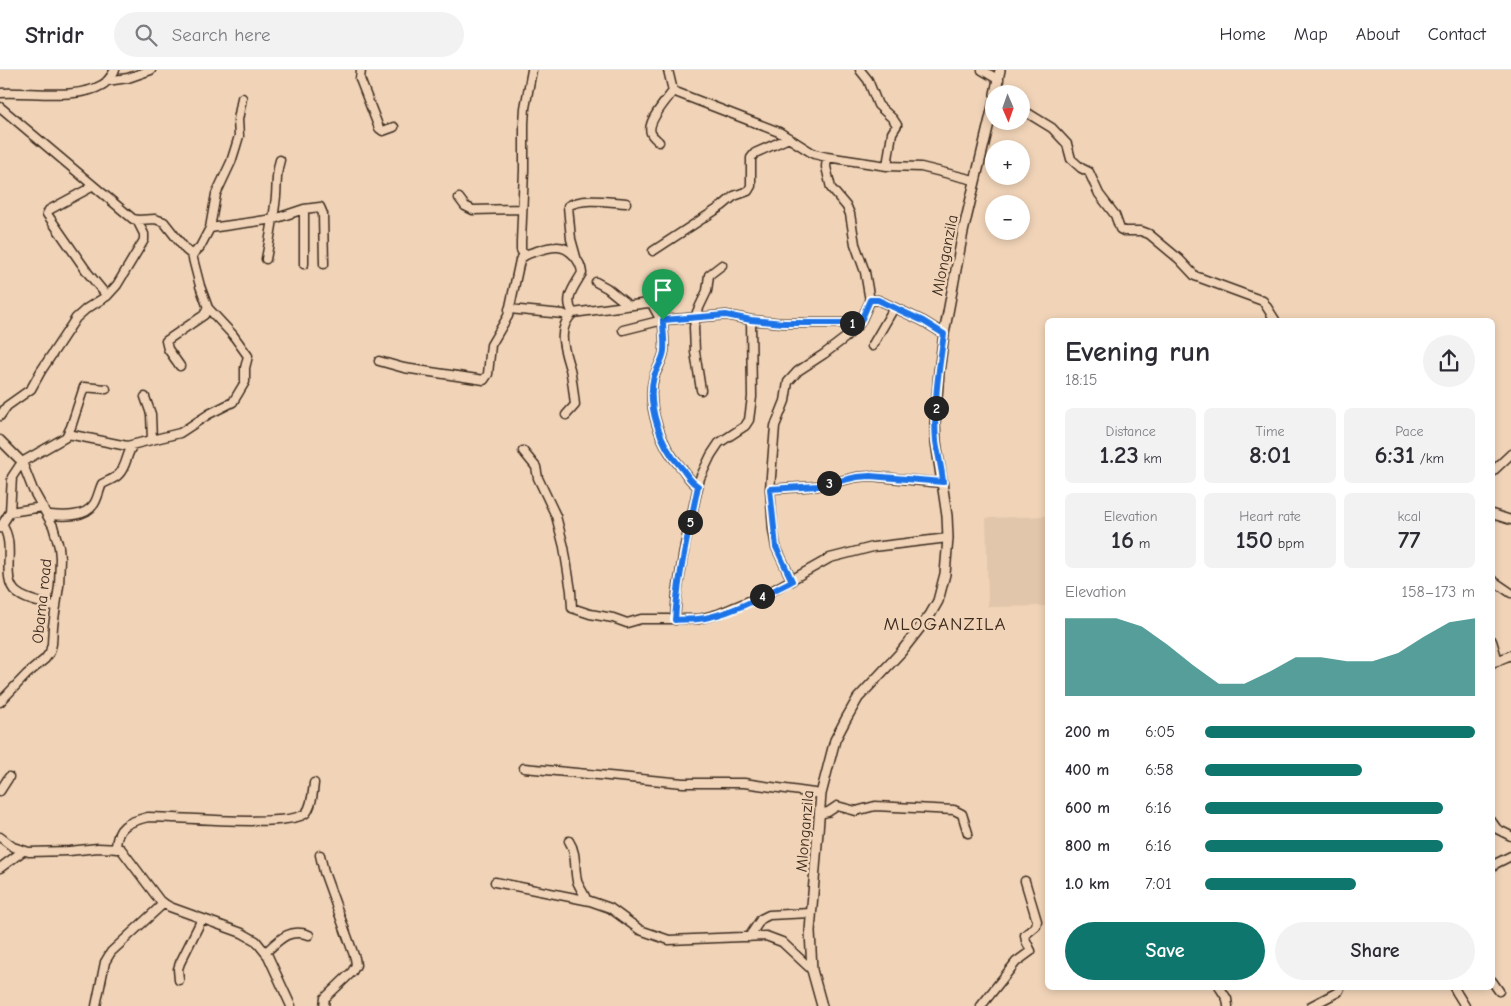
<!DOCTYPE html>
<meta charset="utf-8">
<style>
:root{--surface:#fff;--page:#f2f2f3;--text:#2b2b33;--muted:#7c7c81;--line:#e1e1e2;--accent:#0f766e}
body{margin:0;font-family:"Comic Neue",sans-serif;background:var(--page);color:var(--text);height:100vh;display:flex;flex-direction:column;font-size:19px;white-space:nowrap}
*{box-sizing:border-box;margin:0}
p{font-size:16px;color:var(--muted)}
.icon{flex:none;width:28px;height:28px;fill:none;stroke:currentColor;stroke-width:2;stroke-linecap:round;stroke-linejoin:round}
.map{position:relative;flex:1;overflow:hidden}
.side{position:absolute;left:1045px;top:248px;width:450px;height:672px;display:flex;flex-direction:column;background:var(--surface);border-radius:8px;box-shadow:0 2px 8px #0003}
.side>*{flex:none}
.needle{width:32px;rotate:178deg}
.buttons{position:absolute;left:985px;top:15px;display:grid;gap:10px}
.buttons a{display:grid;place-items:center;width:45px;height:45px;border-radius:50%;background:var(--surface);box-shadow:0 2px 8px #0003;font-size:25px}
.pin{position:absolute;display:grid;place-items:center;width:42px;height:42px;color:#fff;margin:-51px -21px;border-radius:50% 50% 50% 0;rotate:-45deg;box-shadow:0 0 5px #0007}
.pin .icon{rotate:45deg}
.km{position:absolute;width:25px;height:25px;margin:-12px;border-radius:50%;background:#222;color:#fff;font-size:14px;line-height:25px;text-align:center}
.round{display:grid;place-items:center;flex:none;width:52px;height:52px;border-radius:26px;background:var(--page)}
.summary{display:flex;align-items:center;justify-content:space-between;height:85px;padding:0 20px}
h1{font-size:28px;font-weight:700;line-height:38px}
.figures{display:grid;grid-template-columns:repeat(3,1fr);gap:8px;height:85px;padding:5px 20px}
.figures div{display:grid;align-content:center;border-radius:8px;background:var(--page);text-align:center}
.figures b{font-size:25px;font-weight:700}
.figures small{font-size:14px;font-weight:400}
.figures p{font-size:14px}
.chart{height:140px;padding:10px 20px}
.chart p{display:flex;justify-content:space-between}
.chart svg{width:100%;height:90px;margin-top:5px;fill:var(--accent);opacity:.7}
.button{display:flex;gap:10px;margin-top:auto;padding:10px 20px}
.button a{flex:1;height:58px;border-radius:30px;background:var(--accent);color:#fff;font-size:20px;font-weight:700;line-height:58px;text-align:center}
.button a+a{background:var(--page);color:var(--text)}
ul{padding:0 20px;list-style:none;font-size:16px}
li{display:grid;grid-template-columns:80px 60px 1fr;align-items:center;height:38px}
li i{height:12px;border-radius:6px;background:var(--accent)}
header{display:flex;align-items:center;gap:30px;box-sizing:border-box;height:70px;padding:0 25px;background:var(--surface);border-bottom:1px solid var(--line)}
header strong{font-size:24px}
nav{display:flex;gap:28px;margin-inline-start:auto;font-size:18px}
.search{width:350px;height:45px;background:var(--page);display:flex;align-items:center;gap:12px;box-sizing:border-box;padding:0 18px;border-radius:28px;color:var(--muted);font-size:19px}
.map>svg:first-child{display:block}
.built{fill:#e2c6ab}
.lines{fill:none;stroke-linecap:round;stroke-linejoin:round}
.minor-casing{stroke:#3b2a1e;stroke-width:11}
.tertiary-casing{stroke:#3b2a1e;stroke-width:12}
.minor{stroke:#f1d4b8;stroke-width:8}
.tertiary{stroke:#f1d4b8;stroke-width:9}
.route-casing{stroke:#fff;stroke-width:10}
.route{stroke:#1a73e8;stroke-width:6}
.labels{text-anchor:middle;stroke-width:5;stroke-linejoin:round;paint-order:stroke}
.street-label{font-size:16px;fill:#3b2a1e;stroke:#f1d4b8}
.quarter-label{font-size:19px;letter-spacing:1px;fill:#3b2a1e;stroke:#f1d4b8}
</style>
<header>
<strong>Stridr</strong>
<div class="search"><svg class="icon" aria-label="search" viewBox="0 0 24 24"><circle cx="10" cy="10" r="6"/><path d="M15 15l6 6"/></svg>Search here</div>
<nav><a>Home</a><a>Map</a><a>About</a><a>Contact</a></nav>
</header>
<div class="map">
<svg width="1511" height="936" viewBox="0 0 1511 936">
<rect width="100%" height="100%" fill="#f1d4b8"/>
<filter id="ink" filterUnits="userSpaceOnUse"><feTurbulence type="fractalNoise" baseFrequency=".02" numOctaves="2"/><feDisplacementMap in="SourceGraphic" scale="10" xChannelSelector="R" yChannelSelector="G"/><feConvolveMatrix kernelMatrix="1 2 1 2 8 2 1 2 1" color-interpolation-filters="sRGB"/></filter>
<g filter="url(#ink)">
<path class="built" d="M 1047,446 L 1047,536 L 988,537 L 986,448 Z"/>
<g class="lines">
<g class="minor-casing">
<path id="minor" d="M 361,0 L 360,9 L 379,58 L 383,61 L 394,57
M 668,0 L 673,21 L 779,62 L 814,84 L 827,87 L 887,96 L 921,97 L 974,110
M 860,0 L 868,10 L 878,35 L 893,49 L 897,55 L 892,63 L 887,96
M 982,0 L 999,10
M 107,11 L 128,8 L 151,0
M 997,15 L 1007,24
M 0,23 C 29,21 77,30 102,15 C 108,12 111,6 115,0
M 0,37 L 133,149 L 138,150 L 155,149 L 164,152 L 186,180 L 192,185 L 200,216 L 208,238 L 204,245 L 166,271 L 168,279 L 180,296
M 1021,39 L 1052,58 L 1067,74 L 1071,89 L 1081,98 L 1089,102 L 1099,124 L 1115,145 L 1120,159 L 1124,161 L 1141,161 L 1149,164 L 1179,189 L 1195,206 L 1263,231 L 1275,250
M 659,72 C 656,69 652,66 651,63 C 646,52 667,30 673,21
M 827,87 L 826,97 L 831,118 L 847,137 L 850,144 L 855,174 L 865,202 L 870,231
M 91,114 L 88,119 L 49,140 L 47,144 L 88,203 L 107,226
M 459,128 L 465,136 L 473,140 L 522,139
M 210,158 L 274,149 L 304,139 L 320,137 L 323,144 L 324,194
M 653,181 L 722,136 L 734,126 L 748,121 L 751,116 L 751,88 L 755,83 L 789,68
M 192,185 L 200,177 L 210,158 L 216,124 L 231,92 L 236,76 L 239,66 L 238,50 L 242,28
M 524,185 L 521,180 L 521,172 L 524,100 L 524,53 L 525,38 L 532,0
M 576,187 L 571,169 L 568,136 C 584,127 608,132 626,133
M 266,189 C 270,168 274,147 276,126 C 277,113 276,103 280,90
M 304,194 L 304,139
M 596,212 L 607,218 L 628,235
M 509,239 L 563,244 L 569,247
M 623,260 L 663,250 C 663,261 665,271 664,281 C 663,290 657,298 654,307 C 646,335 661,376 680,396 C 687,404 689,411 698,416
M 872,276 L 894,238
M 379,291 L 404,298 L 484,310 L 488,304 L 491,275 L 508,246 L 520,190 C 524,184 531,183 537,181 C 543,179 550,177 556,177 C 569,176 581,191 582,203 C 575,216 563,228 573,243
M 701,320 L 695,282 L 694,257 L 697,242 L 707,221 L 709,205 L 722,195
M 145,327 L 151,344 L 152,370
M 566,345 L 575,335 C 574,326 572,307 570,299 C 564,279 556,259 573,243 L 648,233 L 652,234 L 658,245 L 663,250 L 726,245 L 751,250 L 783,253 L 860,253
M 0,346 L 7,336 L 31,319 L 41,301 L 76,248 L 86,239 L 107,226 L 117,215 L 144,170 L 144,164 L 137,150
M 68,364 L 127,376 L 180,363 L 209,344 L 233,332 L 245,312 L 245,298 L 248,286 L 233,265 L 208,238
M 0,370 L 22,392 L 33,420 L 53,456 L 59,477 L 60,488 L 59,516 L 53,556 L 52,574 L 50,582 L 45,589 L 27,604 L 0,632
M 523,381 L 536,397 L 538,408 L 556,446 L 564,477 L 571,521 L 572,538 L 590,544 L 613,548 L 627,553 L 641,549 L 699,549 L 718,544 L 768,523 L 830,488 L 873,477 L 948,468
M 1492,402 L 1511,384
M 770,419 L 818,416 L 857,407 L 870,406 L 943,413
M 10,442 L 12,407 L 22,392 L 66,367 L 71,357 L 84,317 L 106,319
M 1492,444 L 1511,450
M 49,445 C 63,446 85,448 94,434 C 98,428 99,420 102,414 C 107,411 115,409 119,404 C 127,396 126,384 133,375
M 2,455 C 17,475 0,507 16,522 C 26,531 44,533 56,537
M 0,458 L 10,442 L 43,437
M 1492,510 L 1511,523
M 792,511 L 776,477 L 773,460 L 770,419 L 775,356 L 785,331 L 788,312 L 798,301 L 824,284 L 845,268 L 860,253 L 870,231 L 878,230 L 923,251 L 944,264
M 675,550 L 677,523 L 685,475 L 700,408 L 711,385 L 719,373 L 745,356 L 749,350 L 752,327 L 751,250
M 1492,571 L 1498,591
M 1492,593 L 1511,585
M 524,698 L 683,713 L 744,713 L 821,724
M 0,721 L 9,707
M 819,744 L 828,742 L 837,736 L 856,741 L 875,736 L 954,740 L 962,744 L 968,763
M 1492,752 L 1497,759 L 1511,766
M 0,767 L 13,777 L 29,782 L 69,781 L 98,778 L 121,779 L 160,831 L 170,837 L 242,863 L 256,871 L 268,886 L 291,936
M 569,771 C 577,783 574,797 577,811 C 579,817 584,823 586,829
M 116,779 C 116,756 128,752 148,747 C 175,747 290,758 306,743 C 312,736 313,722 314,713
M 320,785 L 324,802 L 355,888 L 356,895 L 352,902 L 325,928 L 324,936
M 0,798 L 23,781
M 1492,798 L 1495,794 L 1511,786
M 495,812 L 590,831 L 610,838 L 640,860 L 669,870 L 766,866 L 782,872 L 812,900
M 749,867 L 761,849 L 769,845 L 811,843
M 266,882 C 280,869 289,858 309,865
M 179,910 L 178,899 L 180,893 L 202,849
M 1492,911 L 1499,921
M 1220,918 L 1227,929 L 1228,936
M 1454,918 L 1465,936
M 96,936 L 105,892 L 111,882 L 164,833
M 981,936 L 1016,892 L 1031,881 L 1026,871 L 1025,865 L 1036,856 L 1037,851 L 1025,811
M 1311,936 L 1338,922 L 1340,918"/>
</g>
<g class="tertiary-casing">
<path id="tertiary" d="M 995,24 L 1000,0
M 822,936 L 812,900 L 810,861 L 821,724 L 835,670 L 846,649 L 858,628 L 901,582 L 930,545 L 938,531 L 945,504 L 948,468 L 947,446 L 936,372 L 935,353 L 939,302 L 944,264 L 963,162 L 994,32"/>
</g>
<use href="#minor" class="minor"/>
<use href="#tertiary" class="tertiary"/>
</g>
</g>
<g class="lines" filter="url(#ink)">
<g class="route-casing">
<path id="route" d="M 870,230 L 878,230 L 923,251 L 944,264 C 939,298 933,336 936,371 C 938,385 942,399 943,412 L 870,406 L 857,407 L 818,416 L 770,419 L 776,477 L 792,511 C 764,525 729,546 698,549 C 690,550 682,549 675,550 C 678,504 689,461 698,416 C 689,411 687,404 680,396 C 661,376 646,335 654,306 C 657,298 663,290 664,281 C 665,271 663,261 663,250 L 726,245 L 751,250 L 784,253 L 860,253 Z"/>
</g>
<use href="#route" class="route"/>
</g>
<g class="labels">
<g class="street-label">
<text transform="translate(944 185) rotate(-79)" y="6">Mlonganzila</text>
<text transform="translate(41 531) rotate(-84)" y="6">Obama road</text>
<text transform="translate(804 761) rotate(-85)" y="6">Mlonganzila</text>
</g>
<g class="quarter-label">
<text x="945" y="560">MLOGANZILA</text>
</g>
</g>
</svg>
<div class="buttons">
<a><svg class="needle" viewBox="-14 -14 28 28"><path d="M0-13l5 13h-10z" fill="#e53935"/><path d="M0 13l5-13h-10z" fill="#7c7c81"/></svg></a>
<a>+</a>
<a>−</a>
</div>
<div class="pin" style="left:663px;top:250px;background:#1e9e55"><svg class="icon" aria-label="arrive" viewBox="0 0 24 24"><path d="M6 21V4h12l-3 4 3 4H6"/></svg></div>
<b class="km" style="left:852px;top:253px">1</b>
<b class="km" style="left:936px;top:338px">2</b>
<b class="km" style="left:829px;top:413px">3</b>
<b class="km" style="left:762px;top:526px">4</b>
<b class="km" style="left:690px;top:452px">5</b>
<section class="side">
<div class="summary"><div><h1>Evening run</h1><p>18:15</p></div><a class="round"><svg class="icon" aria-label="share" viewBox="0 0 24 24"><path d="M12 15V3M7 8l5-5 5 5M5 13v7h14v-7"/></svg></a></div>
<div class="figures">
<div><p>Distance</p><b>1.23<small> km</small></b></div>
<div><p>Time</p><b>8:01</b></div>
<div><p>Pace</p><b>6:31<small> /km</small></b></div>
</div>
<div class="figures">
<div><p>Elevation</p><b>16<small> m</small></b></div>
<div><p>Heart rate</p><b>150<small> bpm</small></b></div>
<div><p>kcal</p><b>77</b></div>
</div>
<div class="chart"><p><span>Elevation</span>158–173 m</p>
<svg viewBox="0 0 160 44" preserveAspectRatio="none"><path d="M0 44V6L10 6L20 6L30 10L40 19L50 29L60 38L70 38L80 32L90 25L100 25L110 27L120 27L130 23L140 15L150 8L160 6V44z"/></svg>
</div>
<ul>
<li><b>200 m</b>6:05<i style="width:100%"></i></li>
<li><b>400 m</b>6:58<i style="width:58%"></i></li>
<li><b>600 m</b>6:16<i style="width:88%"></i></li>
<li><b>800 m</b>6:16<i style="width:88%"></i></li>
<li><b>1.0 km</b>7:01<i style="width:56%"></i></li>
</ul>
<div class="button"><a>Save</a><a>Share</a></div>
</section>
</div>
